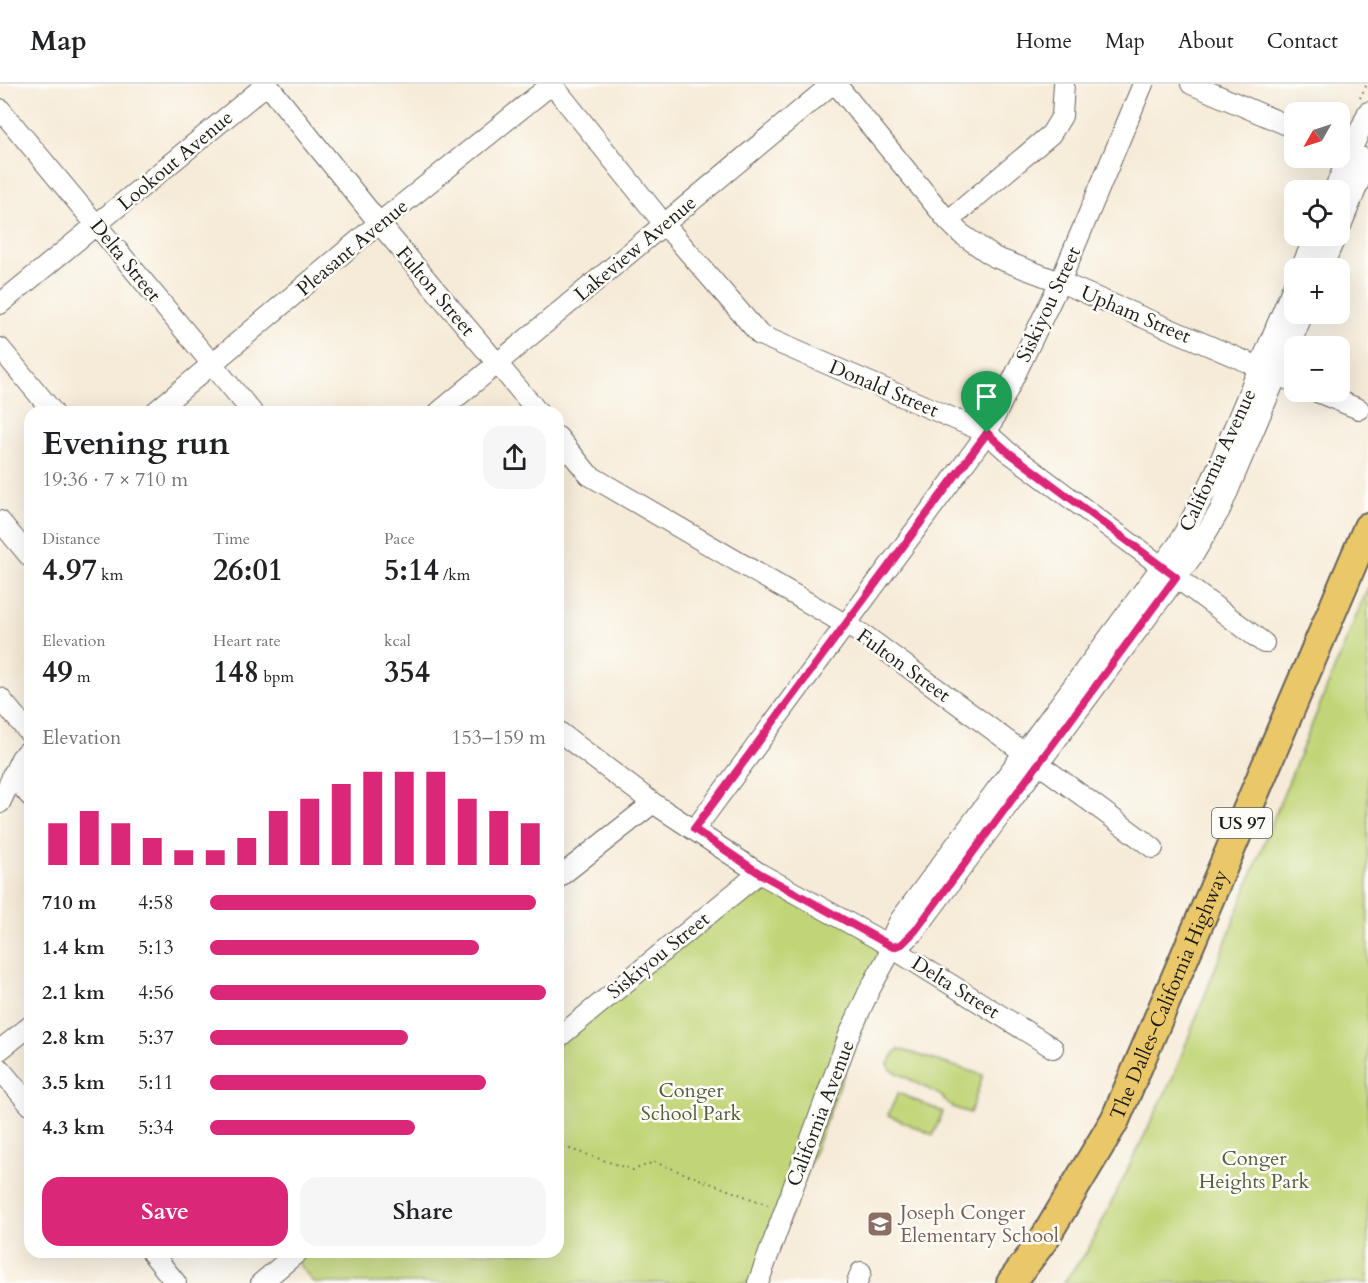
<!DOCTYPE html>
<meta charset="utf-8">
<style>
:root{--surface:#fff;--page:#f6f6f6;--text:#202124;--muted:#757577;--line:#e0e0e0;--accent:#db2777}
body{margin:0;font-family:Cardo,serif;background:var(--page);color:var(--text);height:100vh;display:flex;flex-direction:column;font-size:22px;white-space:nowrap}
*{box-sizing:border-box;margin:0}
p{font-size:20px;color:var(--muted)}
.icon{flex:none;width:33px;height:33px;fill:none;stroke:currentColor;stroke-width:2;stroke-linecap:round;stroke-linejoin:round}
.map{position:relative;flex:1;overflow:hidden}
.sheet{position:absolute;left:24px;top:322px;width:540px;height:852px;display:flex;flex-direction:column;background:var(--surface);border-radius:18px;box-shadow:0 6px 24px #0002}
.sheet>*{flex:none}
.needle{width:39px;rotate:231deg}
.controls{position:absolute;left:1284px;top:18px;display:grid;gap:12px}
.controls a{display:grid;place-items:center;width:66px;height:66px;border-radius:12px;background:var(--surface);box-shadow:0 6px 24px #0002;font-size:30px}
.pin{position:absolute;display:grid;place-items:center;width:51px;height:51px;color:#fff;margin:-62px -26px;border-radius:50% 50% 50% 0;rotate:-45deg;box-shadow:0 0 6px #0007}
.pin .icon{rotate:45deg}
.round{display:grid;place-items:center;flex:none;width:63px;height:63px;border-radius:18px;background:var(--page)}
.summary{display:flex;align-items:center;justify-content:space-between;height:102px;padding:0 18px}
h1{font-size:33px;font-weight:800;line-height:45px}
.figures{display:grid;grid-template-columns:repeat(3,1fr);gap:9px;height:102px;padding:6px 18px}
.figures div{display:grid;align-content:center}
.figures b{font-size:30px;font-weight:800}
.figures small{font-size:16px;font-weight:400}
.figures p{font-size:16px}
.chart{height:168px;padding:12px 18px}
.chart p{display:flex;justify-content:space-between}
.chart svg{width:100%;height:108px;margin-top:6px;stroke:var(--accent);stroke-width:6}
.action{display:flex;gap:12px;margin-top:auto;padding:12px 18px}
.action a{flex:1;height:69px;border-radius:18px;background:var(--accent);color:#fff;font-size:24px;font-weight:800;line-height:69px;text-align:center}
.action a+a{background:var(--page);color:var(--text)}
ul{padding:0 18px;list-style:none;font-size:20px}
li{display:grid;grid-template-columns:96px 72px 1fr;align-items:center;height:45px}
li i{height:15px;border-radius:8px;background:var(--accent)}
header{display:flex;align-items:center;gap:36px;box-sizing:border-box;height:84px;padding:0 30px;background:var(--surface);border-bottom:2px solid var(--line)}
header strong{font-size:28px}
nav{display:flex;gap:33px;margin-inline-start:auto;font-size:21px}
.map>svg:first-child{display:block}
.green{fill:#c1d578;stroke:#6e784a;stroke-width:1.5}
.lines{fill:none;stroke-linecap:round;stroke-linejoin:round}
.minor-casing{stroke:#68645e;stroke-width:22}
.highway-casing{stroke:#68645e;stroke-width:32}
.path{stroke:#68645e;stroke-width:2;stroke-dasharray:1.5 4.5;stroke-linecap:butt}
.minor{stroke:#fff;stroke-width:20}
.highway{stroke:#eac769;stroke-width:28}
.route-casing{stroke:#fff;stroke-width:12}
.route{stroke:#db2777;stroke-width:8}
.labels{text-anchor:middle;stroke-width:5;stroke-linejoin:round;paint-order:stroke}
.shield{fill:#fdfcf7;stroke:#605f5e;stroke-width:1.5}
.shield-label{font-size:18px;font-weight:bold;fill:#1c1c1c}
.street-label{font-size:20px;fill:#1c1c1c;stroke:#fdfcf7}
.park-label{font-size:20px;fill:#565d3c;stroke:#fdfcf7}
.education-label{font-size:20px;fill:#785e54;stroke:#fdfcf7;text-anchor:start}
</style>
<header>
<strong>Map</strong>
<nav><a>Home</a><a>Map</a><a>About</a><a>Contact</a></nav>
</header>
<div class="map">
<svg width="1368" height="1199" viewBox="0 0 1368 1199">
<rect width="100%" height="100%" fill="#fdfcf7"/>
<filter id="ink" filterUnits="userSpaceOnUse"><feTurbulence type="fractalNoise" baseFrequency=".0167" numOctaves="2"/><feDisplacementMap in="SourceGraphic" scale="12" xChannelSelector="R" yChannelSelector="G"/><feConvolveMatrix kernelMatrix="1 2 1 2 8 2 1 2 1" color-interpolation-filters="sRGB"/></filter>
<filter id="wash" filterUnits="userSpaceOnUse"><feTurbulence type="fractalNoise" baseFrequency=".008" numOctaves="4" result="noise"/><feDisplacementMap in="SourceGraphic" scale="24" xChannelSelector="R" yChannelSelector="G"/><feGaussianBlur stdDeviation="1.35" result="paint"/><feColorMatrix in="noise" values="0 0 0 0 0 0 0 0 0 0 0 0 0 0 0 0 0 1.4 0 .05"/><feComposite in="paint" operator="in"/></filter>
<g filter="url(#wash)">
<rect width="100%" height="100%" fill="#f6ebd8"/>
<path class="green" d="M 1368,503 L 1368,1199 L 1063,1199 L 1088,1166 L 1173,993 L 1273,736 Z
M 759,789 L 893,863 L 764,1199 L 314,1199 L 293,1173 L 298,1168 L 558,1168 L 558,954 Z
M 899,965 L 983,991 L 970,1029 L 952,1023 L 940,1011 L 890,985 L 888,980 L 896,967 Z
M 898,1009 L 943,1028 L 933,1051 L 888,1031 Z"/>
</g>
<g filter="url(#ink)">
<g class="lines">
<g class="minor-casing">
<path id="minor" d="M 267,0 L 379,139 L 538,328
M 552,0 L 664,140 L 760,251 L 987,349 L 1007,367 L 1264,559
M 836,0 L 948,137 L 960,149 L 994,173 L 1060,198 L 1294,298
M 1191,0 L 1294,44
M 0,25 L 252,328
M 1340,64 L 1368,76 L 1340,144
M 1334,106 L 1368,28
M 948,137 L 1051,50 L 1062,32 L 1064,0
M 1301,184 L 1315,152
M 1322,184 L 1336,152
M 0,220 L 267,0
M 0,264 L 53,328
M 1317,308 L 1359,325
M 155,328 L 379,139 L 552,0
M 439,328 L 832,0
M 558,353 L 589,391 L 867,553 L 1153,764
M 0,437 L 30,473
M 0,614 L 30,650
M 558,647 L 653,719 L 759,789 L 876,854 L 1053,964
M 12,691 L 30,712
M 0,719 L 21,674 L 30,665
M 695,745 L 987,349 L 1060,198 L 1143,0
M 558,794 L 653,719
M 893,863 L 902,860 L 915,847 L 1194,470 L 1220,426 L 1303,230
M 558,954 L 759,789
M 0,966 L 30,942
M 0,985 L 30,1021
M 151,1168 L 176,1199
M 261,1199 L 298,1168
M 758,1199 L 849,951 L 869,907 L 893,863 L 894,848 L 900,836 L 1178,460 L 1212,396 L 1294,200
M 857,1199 L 861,1188"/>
</g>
<g class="highway-casing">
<g id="highway">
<path id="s1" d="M 1011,1199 L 1044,1155 L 1115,1036 L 1368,443"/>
</g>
</g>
<path class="path" d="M 1360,14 L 1367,0
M 558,1061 L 633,1086 L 654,1078 L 768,1121"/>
<use href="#minor" class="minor"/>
<use href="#highway" class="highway"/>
</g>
</g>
<g class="lines" filter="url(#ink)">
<g class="route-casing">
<path id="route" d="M 987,349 L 1007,367 L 1176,493 L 915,847 L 902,860 L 893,863 L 759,789 L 694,745 Z"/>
</g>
<use href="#route" class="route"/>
</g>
<defs>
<g id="school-square" transform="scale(1.35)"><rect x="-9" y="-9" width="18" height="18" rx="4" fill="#8d6e63" stroke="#fdfcf7"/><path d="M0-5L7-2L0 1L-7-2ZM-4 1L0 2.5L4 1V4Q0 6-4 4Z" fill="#fff"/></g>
</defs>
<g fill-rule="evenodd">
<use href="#school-square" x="880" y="1140"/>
</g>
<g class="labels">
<rect class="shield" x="1212" y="724" width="60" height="30" rx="4.5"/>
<g class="shield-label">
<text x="1242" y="745">US 97</text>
</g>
<g class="street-label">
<text transform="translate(175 76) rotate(-40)" y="7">Lookout Avenue</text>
<text transform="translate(352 163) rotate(-40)" y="7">Pleasant Avenue</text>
<text transform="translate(635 164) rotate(-40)" y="7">Lakeview Avenue</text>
<text transform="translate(126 176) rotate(51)" y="7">Delta Street</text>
<text transform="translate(436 207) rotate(50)" y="7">Fulton Street</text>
<text transform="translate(1048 220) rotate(-65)" y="7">Siskiyou Street</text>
<text transform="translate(1136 230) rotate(23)" y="7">Upham Street</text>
<text transform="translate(884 304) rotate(23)" y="7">Donald Street</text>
<text transform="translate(1217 376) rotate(-65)" y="7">California Avenue</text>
<text transform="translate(904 581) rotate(36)" y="7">Fulton Street</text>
<text transform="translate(658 871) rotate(-39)" y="7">Siskiyou Street</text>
<text transform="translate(956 903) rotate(32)" y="7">Delta Street</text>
<text dy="7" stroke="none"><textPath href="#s1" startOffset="330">The Dalles-California Highway</textPath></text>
<text transform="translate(820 1029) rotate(-69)" y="7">California Avenue</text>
</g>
<g class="park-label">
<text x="691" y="1013">Conger<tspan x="691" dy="23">School Park</tspan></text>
<text x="1254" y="1081">Conger<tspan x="1254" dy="23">Heights Park</tspan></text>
</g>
<g class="education-label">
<text x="900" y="1135">Joseph Conger<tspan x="900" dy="23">Elementary School</tspan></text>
</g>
</g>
</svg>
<div class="controls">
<a><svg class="needle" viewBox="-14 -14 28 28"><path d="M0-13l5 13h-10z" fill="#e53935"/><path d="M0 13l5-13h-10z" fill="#757577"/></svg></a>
<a><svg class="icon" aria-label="locate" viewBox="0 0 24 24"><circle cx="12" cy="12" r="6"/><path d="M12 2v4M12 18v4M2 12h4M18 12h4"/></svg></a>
<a>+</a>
<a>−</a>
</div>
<div class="pin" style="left:987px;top:349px;background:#1e9e55"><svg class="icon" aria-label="arrive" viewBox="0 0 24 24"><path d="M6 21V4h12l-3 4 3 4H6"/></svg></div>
<section class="sheet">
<div class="summary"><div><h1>Evening run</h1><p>19:36 · 7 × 710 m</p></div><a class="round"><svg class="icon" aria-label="share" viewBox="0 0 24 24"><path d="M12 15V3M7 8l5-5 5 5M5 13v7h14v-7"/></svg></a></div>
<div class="figures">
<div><p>Distance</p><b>4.97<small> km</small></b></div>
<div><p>Time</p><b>26:01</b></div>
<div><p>Pace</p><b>5:14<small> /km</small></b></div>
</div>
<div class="figures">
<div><p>Elevation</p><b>49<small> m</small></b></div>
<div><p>Heart rate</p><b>148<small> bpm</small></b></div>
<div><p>kcal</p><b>354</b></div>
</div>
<div class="chart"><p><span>Elevation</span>153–159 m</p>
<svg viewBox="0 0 160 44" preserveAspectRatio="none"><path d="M5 44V27M15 44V22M25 44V27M35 44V33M45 44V38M55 44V38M65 44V33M75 44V22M85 44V17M95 44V11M105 44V6M115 44V6M125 44V6M135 44V17M145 44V22M155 44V27"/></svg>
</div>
<ul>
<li><b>710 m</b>4:58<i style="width:97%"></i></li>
<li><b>1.4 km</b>5:13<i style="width:80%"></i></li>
<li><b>2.1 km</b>4:56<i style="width:100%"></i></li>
<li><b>2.8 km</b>5:37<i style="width:59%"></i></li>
<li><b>3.5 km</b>5:11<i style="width:82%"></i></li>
<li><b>4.3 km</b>5:34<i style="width:61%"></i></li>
</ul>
<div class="action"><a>Save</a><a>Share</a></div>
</section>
</div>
